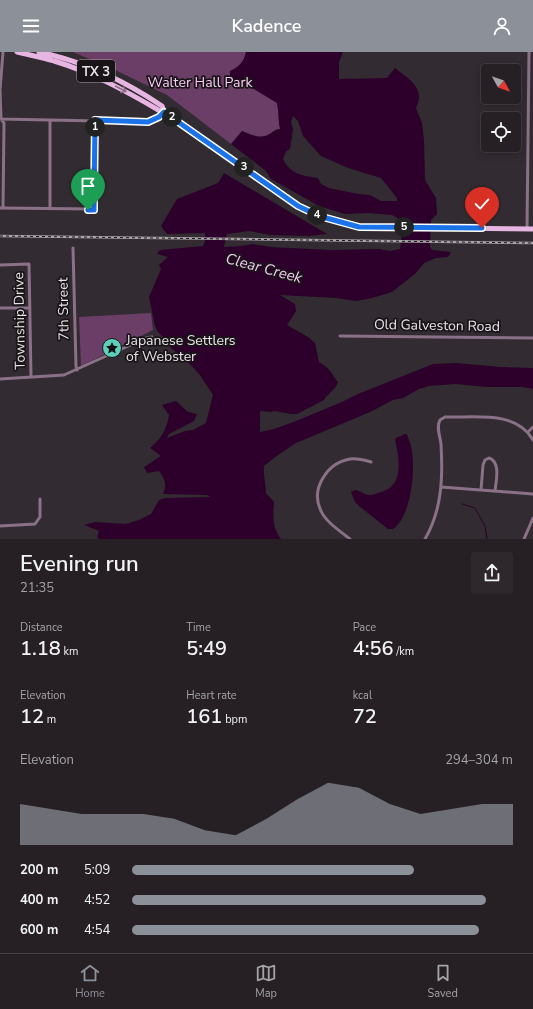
<!DOCTYPE html>
<meta charset="utf-8">
<style>
:root{--surface:#262025;--page:#2e282d;--text:#f1f3f6;--muted:#a4a3a7;--line:#423e42;--accent:#8c9099}
body{margin:0;font-family:"Nunito Sans",sans-serif;background:var(--page);color:var(--text);height:100vh;display:flex;flex-direction:column;font-size:15px;white-space:nowrap}
*{box-sizing:border-box;margin:0}
p{font-size:13px;color:var(--muted)}
.icon{flex:none;width:22px;height:22px;fill:none;stroke:currentColor;stroke-width:2;stroke-linecap:round;stroke-linejoin:round}
.map{position:relative;height:487px;overflow:hidden}
.sheet{display:flex;flex-direction:column;background:var(--surface);flex:1}
.sheet>*{flex:none}
.needle{width:26px;rotate:130deg}
.fabs{position:absolute;left:481px;top:12px;display:grid;gap:8px}
.fabs a{display:grid;place-items:center;width:40px;height:40px;border-radius:4px;background:var(--surface);box-shadow:0 2px 10px #0003,0 0 0 1px var(--line);font-size:20px}
.pin{position:absolute;display:grid;place-items:center;width:34px;height:34px;color:#fff;margin:-41px -17px;border-radius:50% 50% 50% 0;rotate:-45deg;box-shadow:0 0 4px #0007}
.pin .icon{rotate:45deg}
.km{position:absolute;width:20px;height:20px;margin:-10px;border-radius:50%;background:#222;color:#fff;font-size:11px;line-height:20px;text-align:center}
.round{display:grid;place-items:center;flex:none;width:42px;height:42px;border-radius:4px;background:var(--page)}
.headline{display:flex;align-items:center;justify-content:space-between;height:68px;padding:0 20px}
h1{font-size:22px;font-weight:600;line-height:30px}
.metrics{display:grid;grid-template-columns:repeat(3,1fr);gap:6px;height:68px;padding:4px 20px}
.metrics div{display:grid;align-content:center}
.metrics b{font-size:20px;font-weight:600}
.metrics small{font-size:11px;font-weight:400}
.metrics p{font-size:11px}
.chart{height:112px;padding:8px 20px}
.chart p{display:flex;justify-content:space-between}
.chart svg{width:100%;height:72px;margin-top:4px;fill:var(--accent);opacity:.7}
ul{padding:0 20px;list-style:none;font-size:13px}
li{display:grid;grid-template-columns:64px 48px 1fr;align-items:center;height:30px}
li i{height:10px;border-radius:5px;background:var(--accent)}
header{display:flex;justify-content:space-between;align-items:center;height:52px;padding:0 20px;background:var(--accent);color:#fff;font-size:18px;font-weight:600}
.tabs{display:flex;justify-content:space-around;align-items:center;height:56px;border-top:1px solid var(--line);background:var(--surface);font-size:11px;color:var(--muted)}
.tabs a{display:grid;justify-items:center;gap:2px}
.tabs .selected{color:var(--accent)}
.map>svg:first-child{display:block}
.green{fill:#6b3e67}
.water{fill:#2c002a;fill-rule:evenodd}
.lines{fill:none;stroke-linecap:round;stroke-linejoin:round}
.stream{stroke:#2c002a;stroke-width:1}
.street{stroke:#8a7187;stroke-width:3}
.primary{stroke:#e7b5e1;stroke-width:5}
.rail-casing{stroke:#aba5aa;stroke-width:2.5}
.rail{stroke:#181417;stroke-width:1;stroke-dasharray:3;stroke-linecap:butt}
.oneway{stroke:#8a6d86}
.route-casing{stroke:#fff;stroke-width:8}
.route{stroke:#1a73e8;stroke-width:5}
.labels{text-anchor:middle;stroke-width:3.5;stroke-linejoin:round;paint-order:stroke}
.shield{fill:#181417;stroke:#aaa5a9;stroke-width:1}
.shield-label{font-size:13px;font-weight:bold;fill:#e8e3e8}
.park-label{font-size:14px;fill:#f9caf3;stroke:#181417}
.street-label{font-size:14px;fill:#e8e3e8;stroke:#181417}
.poi-label{font-size:14px;fill:#e8e3e8;stroke:#181417;text-anchor:start}
.water-label{font-size:15px;font-style:italic;fill:#f9caf4;stroke:#181417}
</style>
<header><svg class="icon" aria-label="menu" viewBox="0 0 24 24"><path d="M4 6h16M4 12h16M4 18h16"/></svg>Kadence<svg class="icon" aria-label="person" viewBox="0 0 24 24"><circle cx="12" cy="8" r="4"/><path d="M4 21q1-7 8-7t8 7"/></svg></header>
<div class="map">
<svg width="533" height="487" viewBox="0 0 533 487">
<rect width="100%" height="100%" fill="#322b31"/>
<path class="green" d="M 73,0 L 246,0 C 244,10 239,15 230,19 L 242,34 L 249,34 L 277,51 C 279,60 278,68 280,77 C 275,77 275,78 271,81 C 262,88 252,83 242,79 L 231,92 L 167,43 L 113,17 Z
M 151,261 L 153,278 L 81,314 L 79,265 Z"/>
<path class="water" d="M 246,0 L 343,0 L 339,10 L 339,27 L 387,26 L 395,16 C 409,27 426,36 416,56 L 422,71 L 424,88 L 425,128 L 436,146 L 437,162 L 431,168 L 430,195 L 432,198 L 451,200 L 448,205 L 436,206 L 424,211 L 416,221 L 392,240 L 372,246 L 356,249 L 336,246 L 280,243 L 295,252 L 296,259 L 287,273 L 308,285 L 315,291 L 319,310 C 332,318 330,320 338,330 C 335,339 328,341 324,348 L 297,362 L 291,362 L 275,359 L 270,360 L 260,359 L 260,380 L 274,377 L 296,369 L 342,350 L 358,342 L 433,312 L 456,311 L 500,315 L 533,316 L 533,337 L 522,335 L 486,335 L 456,332 L 429,334 L 419,337 L 403,346 L 393,348 L 370,360 L 296,391 L 278,403 L 264,414 C 263,424 266,432 266,441 L 274,450 C 273,464 272,476 281,487 L 99,487 L 97,485 L 99,479 L 84,473 L 95,470 L 126,472 L 139,468 L 151,462 L 159,448 L 165,446 L 210,445 L 207,443 L 163,442 C 167,433 165,427 159,419 L 147,421 L 144,415 L 161,404 L 150,396 C 161,387 167,377 169,363 L 162,353 L 176,349 L 188,360 L 197,362 L 194,369 L 169,382 L 167,386 L 185,379 L 193,378 L 206,371 L 213,343 L 200,323 L 189,311 L 170,295 L 165,287 L 158,280 L 155,274 L 149,245 L 161,217 L 159,213 L 168,205 L 157,202 L 160,198 L 203,194 L 205,189 L 205,181 L 167,182 L 161,174 L 177,147 L 218,131 L 224,121 L 327,182 L 308,184 L 271,183 L 249,179 L 227,182 L 224,195 L 241,194 L 253,192 L 270,195 L 332,198 L 379,197 L 390,199 L 400,197 L 404,170 L 392,163 L 368,161 L 345,162 L 319,154 L 271,127 L 266,119 L 231,92 L 242,79 C 251,83 259,87 268,83 C 273,80 275,78 280,77 C 278,68 279,60 277,51 L 249,34 L 235,31 L 230,25 L 230,19 C 239,15 244,10 246,0 ZM 293,64 L 298,69 L 303,84 L 321,104 L 348,116 L 381,126 L 397,146 L 397,149 L 381,149 L 370,143 L 358,142 L 329,136 L 321,132 L 318,126 C 303,124 290,122 283,107 L 286,99 L 290,97 L 293,77 L 291,70 Z
M 405,382 L 407,382 C 408,386 410,390 411,394 C 416,415 412,464 393,477 L 388,477 L 359,454 L 355,450 L 351,440 L 355,438 C 360,438 364,443 369,443 C 373,443 378,441 381,440 C 405,433 399,406 395,388 L 396,386 Z"/>
<g class="lines">
<path class="stream" d="M 462,452 L 475,456 L 485,474 L 487,487"/>
<path class="street" d="M 0,67 L 148,70 L 159,65 L 164,59
M 0,156 L 94,157 L 95,69
M 3,156 L 4,71 L 1,67 L 0,38 L 3,0
M 50,157 L 50,68
M 527,177 L 529,0
M 73,196 L 76,314 L 77,318
M 0,213 L 29,212 L 31,325
M 0,256 L 30,256
M 340,284 L 533,286
M 0,327 L 64,323 L 146,286 L 152,285
M 528,380 L 533,375
M 441,435 L 533,442
M 481,438 L 483,413 L 485,408 L 489,406 C 501,410 496,429 495,439
M 0,474 L 35,472 L 40,465 L 40,447
M 350,487 C 340,479 326,470 321,459 C 310,437 327,411 350,407 C 358,406 364,408 371,410
M 425,487 C 442,458 443,425 441,392 C 440,384 436,375 440,368 L 445,365 C 475,366 516,358 533,388
M 524,487 L 533,466"/>
<path class="primary" d="M 17,0 C 29,3 42,5 54,9 C 91,20 126,39 160,59 L 164,59 L 298,154 L 319,164 L 359,175 L 533,177
M 39,0 C 82,9 125,29 162,54 L 164,59"/>
<g class="rail-casing">
<path id="rail" d="M 0,184 L 533,191"/>
</g>
<use href="#rail" class="rail"/>
</g>
<defs><path id="oneway-shaft" d="M-6 0H5M1.5-3L5.5 0L1.5 3" fill="none" stroke-width="1.6" stroke-linecap="round" stroke-linejoin="round"/></defs>
<use class="oneway" href="#oneway-shaft" transform="translate(121 37) rotate(27)"/>
<g class="lines">
<g class="route-casing">
<path id="route" d="M 88,158 L 94,158 L 94,149 L 95,68 L 148,70 L 159,65 L 164,60 L 298,154 L 319,164 L 359,175 L 482,176"/>
</g>
<use href="#route" class="route"/>
</g>
<defs>
<g id="sight-disc" transform="scale(1)"><circle r="9.5" fill="#5cceba" stroke="#181417"/><path d="M0-6L1.8-2.2L6-1.7L2.9 1.2L3.7 5.4L0 3.3L-3.7 5.4L-2.9 1.2L-6-1.7L-1.8-2.2Z" fill="#111"/></g>
</defs>
<g fill-rule="evenodd">
<use href="#sight-disc" x="112" y="296"/>
</g>
<g class="labels">
<rect class="shield" x="77" y="8" width="38" height="22" rx="3"/>
<g class="shield-label">
<text x="96" y="24">TX 3</text>
</g>
<g class="park-label">
<text x="200" y="35">Walter Hall Park</text>
</g>
<g class="street-label">
<text transform="translate(63 257) rotate(-91)" y="5">7th Street</text>
<text transform="translate(19 269) rotate(-91)" y="5">Township Drive</text>
<text transform="translate(437 273) rotate(1)" y="5">Old Galveston Road</text>
</g>
<g class="poi-label">
<text x="126" y="293">Japanese Settlers<tspan x="126" dy="16">of Webster</tspan></text>
</g>
<g class="water-label">
<text transform="translate(264 216) rotate(15)" y="5">Clear Creek</text>
</g>
</g>
</svg>
<div class="fabs">
<a><svg class="needle" viewBox="-14 -14 28 28"><path d="M0-13l5 13h-10z" fill="#e53935"/><path d="M0 13l5-13h-10z" fill="#a4a3a7"/></svg></a>
<a><svg class="icon" aria-label="locate" viewBox="0 0 24 24"><circle cx="12" cy="12" r="6"/><path d="M12 2v4M12 18v4M2 12h4M18 12h4"/></svg></a>
</div>
<div class="pin" style="left:88px;top:158px;background:#1e9e55"><svg class="icon" aria-label="arrive" viewBox="0 0 24 24"><path d="M6 21V4h12l-3 4 3 4H6"/></svg></div>
<div class="pin" style="left:482px;top:176px;background:#d93025"><svg class="icon" aria-label="check" viewBox="0 0 24 24"><path d="M5 12l5 5 9-10"/></svg></div>
<b class="km" style="left:95px;top:75px">1</b>
<b class="km" style="left:172px;top:65px">2</b>
<b class="km" style="left:244px;top:115px">3</b>
<b class="km" style="left:317px;top:163px">4</b>
<b class="km" style="left:404px;top:175px">5</b>
</div>
<section class="sheet">
<div class="headline"><div><h1>Evening run</h1><p>21:35</p></div><a class="round"><svg class="icon" aria-label="share" viewBox="0 0 24 24"><path d="M12 15V3M7 8l5-5 5 5M5 13v7h14v-7"/></svg></a></div>
<div class="metrics">
<div><p>Distance</p><b>1.18<small> km</small></b></div>
<div><p>Time</p><b>5:49</b></div>
<div><p>Pace</p><b>4:56<small> /km</small></b></div>
</div>
<div class="metrics">
<div><p>Elevation</p><b>12<small> m</small></b></div>
<div><p>Heart rate</p><b>161<small> bpm</small></b></div>
<div><p>kcal</p><b>72</b></div>
</div>
<div class="chart"><p><span>Elevation</span>294–304 m</p>
<svg viewBox="0 0 160 44" preserveAspectRatio="none"><path d="M0 44V19L10 22L20 25L30 25L40 25L50 28L60 35L70 38L80 28L90 16L100 6L110 9L120 19L130 25L140 22L150 19L160 19V44z"/></svg>
</div>
<ul>
<li><b>200 m</b>5:09<i style="width:74%"></i></li>
<li><b>400 m</b>4:52<i style="width:93%"></i></li>
<li><b>600 m</b>4:54<i style="width:91%"></i></li>
</ul>
</section>
<nav class="tabs">
<a class="selected"><svg class="icon" aria-label="home" viewBox="0 0 24 24"><path d="M3 11l9-7 9 7M6 9v11h12V9"/></svg>Home</a>
<a><svg class="icon" aria-label="map" viewBox="0 0 24 24"><path d="M3 6l6-2 6 2 6-2v14l-6 2-6-2-6 2zM9 4v14M15 6v14"/></svg>Map</a>
<a><svg class="icon" aria-label="saved" viewBox="0 0 24 24"><path d="M7 4h10v16l-5-4-5 4z"/></svg>Saved</a>
</nav>
